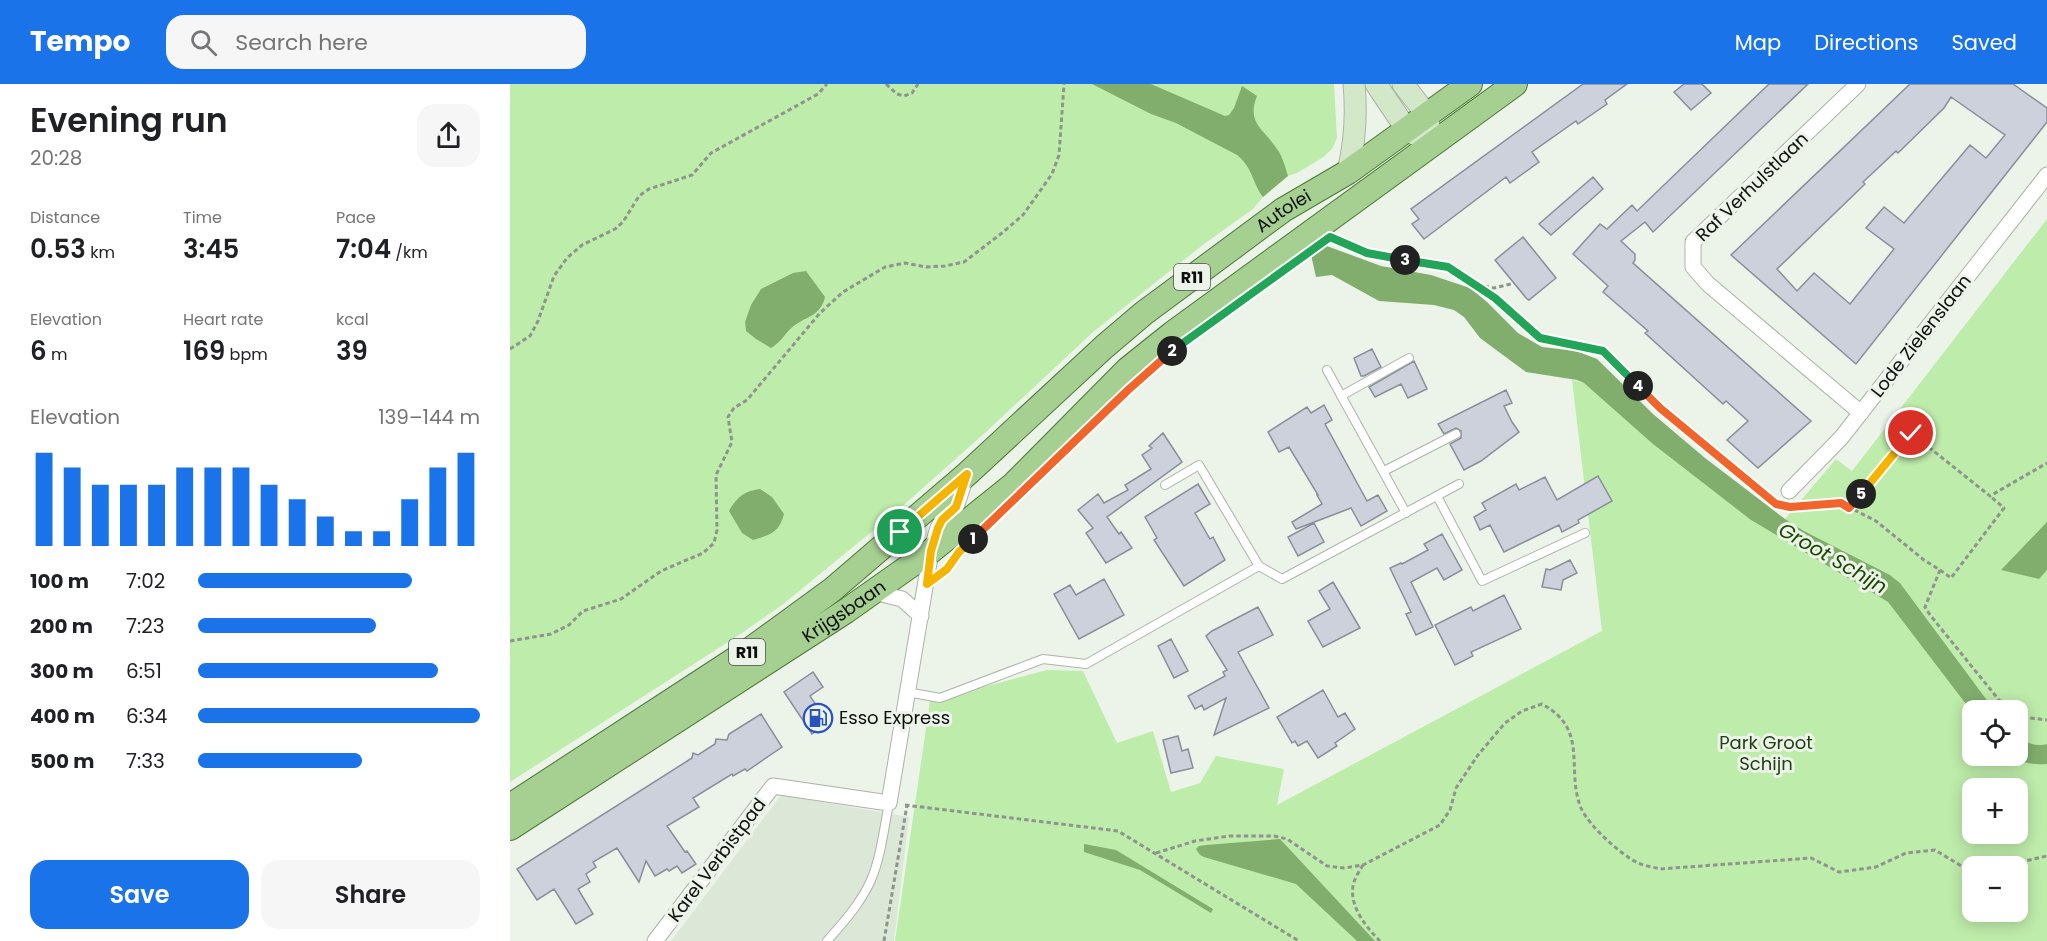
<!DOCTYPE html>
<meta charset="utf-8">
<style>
:root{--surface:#fff;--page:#f6f6f6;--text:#202124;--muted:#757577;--accent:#1a73e8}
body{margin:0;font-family:Poppins,sans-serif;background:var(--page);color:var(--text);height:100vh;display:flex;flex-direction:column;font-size:22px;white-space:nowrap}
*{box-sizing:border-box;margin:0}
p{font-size:20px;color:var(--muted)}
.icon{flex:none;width:33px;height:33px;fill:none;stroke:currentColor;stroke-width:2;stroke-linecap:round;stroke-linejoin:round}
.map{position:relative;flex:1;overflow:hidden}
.side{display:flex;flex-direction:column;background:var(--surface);width:510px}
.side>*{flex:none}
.fabs{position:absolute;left:1452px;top:616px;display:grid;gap:12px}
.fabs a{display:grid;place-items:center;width:66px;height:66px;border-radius:12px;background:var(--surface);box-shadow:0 3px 15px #0003;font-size:30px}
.pin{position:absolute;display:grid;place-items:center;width:51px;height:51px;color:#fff;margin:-26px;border:3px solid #fff;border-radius:50%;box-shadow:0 2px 6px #0007}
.km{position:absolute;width:30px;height:30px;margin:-15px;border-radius:50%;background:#222;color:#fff;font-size:16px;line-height:30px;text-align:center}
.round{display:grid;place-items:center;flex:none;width:63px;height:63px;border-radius:18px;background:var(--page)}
.headline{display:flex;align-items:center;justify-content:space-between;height:102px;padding:0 30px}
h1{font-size:33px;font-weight:600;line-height:45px}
.stats{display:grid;grid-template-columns:repeat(3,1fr);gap:9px;height:102px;padding:6px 30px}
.stats div{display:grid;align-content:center}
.stats b{font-size:26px;font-weight:600}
.stats small{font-size:16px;font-weight:400}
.stats p{font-size:16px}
.chart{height:168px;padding:12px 30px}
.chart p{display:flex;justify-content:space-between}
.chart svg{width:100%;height:108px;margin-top:6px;stroke:var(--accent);stroke-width:6}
.primary-button{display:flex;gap:12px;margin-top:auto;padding:12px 30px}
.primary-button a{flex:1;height:69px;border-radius:18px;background:var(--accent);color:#fff;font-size:24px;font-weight:600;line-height:69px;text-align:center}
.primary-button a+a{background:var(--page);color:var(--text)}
ul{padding:0 30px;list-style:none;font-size:20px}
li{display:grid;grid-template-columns:96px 72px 1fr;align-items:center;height:45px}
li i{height:15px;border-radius:8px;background:var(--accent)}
header{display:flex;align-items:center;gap:36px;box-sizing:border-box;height:84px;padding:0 30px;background:var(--accent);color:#fff}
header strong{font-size:28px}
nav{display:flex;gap:33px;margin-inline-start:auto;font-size:21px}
.search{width:420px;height:54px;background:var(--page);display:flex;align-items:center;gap:15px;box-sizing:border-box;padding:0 21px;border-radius:18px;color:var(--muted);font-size:22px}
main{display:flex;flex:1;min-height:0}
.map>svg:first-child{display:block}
.built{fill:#dce8d7}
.green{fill:#beecaa;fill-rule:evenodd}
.water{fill:#81ae6d}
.building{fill:#ccd1dc;stroke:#898e98;stroke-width:1.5;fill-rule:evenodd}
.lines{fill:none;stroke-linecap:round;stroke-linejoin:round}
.lane-casing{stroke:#acb3a9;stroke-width:10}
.street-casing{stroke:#acb3a9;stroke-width:17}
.secondary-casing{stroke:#acb3a9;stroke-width:23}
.primary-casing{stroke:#4a7834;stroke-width:26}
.path{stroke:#8f948d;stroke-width:3;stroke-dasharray:4.5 3;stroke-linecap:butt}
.lane{stroke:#fff;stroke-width:8}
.street{stroke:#fff;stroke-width:15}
.secondary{stroke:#d3e8c9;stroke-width:21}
.primary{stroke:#a6d092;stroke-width:24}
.split-1-casing{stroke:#fff;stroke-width:12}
.split-2-casing{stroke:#fff;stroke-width:12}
.split-3-casing{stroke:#fff;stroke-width:12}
.split-4-casing{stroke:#fff;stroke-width:12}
.split-5-casing{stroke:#fff;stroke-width:12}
.split-6-casing{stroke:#fff;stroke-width:12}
.split-1{stroke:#f5b400;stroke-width:8}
.split-2{stroke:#f0652b;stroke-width:8}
.split-3{stroke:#22a559;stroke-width:8}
.split-4{stroke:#22a559;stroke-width:8}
.split-5{stroke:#f0652b;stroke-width:8}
.split-6{stroke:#f5b400;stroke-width:8}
.labels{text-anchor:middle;stroke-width:6;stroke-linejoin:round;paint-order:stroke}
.shield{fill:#ecf4e9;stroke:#50544e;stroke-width:1.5}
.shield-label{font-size:16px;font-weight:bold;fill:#0d0f0c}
.street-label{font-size:18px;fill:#0d0f0c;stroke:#ecf4e9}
.poi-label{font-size:18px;fill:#0d0f0c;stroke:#ecf4e9;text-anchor:start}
.park-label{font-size:18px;fill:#214012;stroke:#ecf4e9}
.water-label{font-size:20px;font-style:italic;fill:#1c4700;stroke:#ecf4e9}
</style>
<header>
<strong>Tempo</strong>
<div class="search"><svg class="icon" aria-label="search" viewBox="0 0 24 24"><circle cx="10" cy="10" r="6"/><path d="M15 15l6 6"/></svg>Search here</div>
<nav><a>Map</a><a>Directions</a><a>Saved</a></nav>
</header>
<main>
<section class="side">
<div class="headline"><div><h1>Evening run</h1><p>20:28</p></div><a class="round"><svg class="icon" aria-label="share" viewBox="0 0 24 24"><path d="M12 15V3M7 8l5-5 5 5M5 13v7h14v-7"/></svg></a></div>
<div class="stats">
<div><p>Distance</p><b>0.53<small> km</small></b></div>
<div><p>Time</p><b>3:45</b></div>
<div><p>Pace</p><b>7:04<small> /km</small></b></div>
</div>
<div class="stats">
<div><p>Elevation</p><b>6<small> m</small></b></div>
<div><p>Heart rate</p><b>169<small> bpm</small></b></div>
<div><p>kcal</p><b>39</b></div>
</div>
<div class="chart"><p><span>Elevation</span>139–144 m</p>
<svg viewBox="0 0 160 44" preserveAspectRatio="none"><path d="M5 44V6M15 44V12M25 44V19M35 44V19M45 44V19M55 44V12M65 44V12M75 44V12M85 44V19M95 44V25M105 44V32M115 44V38M125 44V38M135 44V25M145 44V12M155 44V6"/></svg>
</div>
<ul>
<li><b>100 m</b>7:02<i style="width:76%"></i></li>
<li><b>200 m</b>7:23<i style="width:63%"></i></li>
<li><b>300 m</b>6:51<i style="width:85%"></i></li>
<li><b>400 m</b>6:34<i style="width:100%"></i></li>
<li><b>500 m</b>7:33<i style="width:58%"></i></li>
</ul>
<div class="primary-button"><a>Save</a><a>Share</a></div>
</section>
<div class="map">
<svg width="1537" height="857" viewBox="0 0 1537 857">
<rect width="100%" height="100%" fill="#ecf4e9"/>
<path class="built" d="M 271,711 L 399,733 L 384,857 L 161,857 Z"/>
<path class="green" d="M 0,0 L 824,0 L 827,54 L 822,65 L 812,74 L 787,89 L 778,92 L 753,113 L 743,125 L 694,160 L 583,248 L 477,347 L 387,427 L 272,521 L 232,549 L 0,698 Z
M 1537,135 L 1537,660 C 1526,663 1517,659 1508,653 L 1508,627 L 1485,627 L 1390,499 L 1380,491 L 1294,447 L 1275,435 L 1326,375 L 1342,387 Z
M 1062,296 L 1074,299 L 1241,436 L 1378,518 L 1462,628 L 1462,672 L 1499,672 L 1511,678 L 1527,680 L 1537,680 L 1537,857 L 385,857 L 420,617 L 537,586 L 573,587 L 607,659 L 643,647 L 661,708 L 690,699 L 706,672 L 774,685 L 767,721 L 1092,547 ZM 1462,705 L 1508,705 L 1508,750 L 1462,750 ZM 1462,783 L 1508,783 L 1508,828 L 1462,828 Z"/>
<path class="water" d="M 582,0 L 641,0 L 715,32 L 719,31 L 724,24 L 732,2 L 747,12 C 736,39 754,45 767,65 C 773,73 775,83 778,92 L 753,113 C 742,98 743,84 727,71 L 666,39 L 641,30 Z
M 814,161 L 871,182 L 921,191 L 960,204 L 977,218 L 1008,249 L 1032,263 L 1066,267 L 1087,275 L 1143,330 L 1195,374 L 1275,435 L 1294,447 L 1380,491 L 1390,499 L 1485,627 L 1462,627 L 1462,628 L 1378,518 L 1241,436 L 1143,360 L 1074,299 L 1067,296 L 1016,288 L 970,254 L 954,233 L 944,226 L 924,221 L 869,217 L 822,191 L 806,193 L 801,171 Z
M 296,187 L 315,213 C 311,231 298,232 285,241 C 275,248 272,258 261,264 L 246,255 L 236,247 L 235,238 L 241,221 L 251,205 L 283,189 Z
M 250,405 L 262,413 L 274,430 C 269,449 260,451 243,456 L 232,449 L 219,427 C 227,413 234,407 250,405 Z
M 1537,438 L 1537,486 L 1529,495 L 1491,486 Z
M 1508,653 C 1517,659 1526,663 1537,660 L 1537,680 C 1523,681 1511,679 1499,672 L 1508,672 Z
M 770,755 L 865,857 L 847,857 L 786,800 L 694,773 L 690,771 L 686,765 L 689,762 L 696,761 Z
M 574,760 L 606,766 L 703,825 L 701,829 L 630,786 L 574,768 Z"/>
<path class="building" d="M 1073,0 L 1117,0 L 1095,16 L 1097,20 L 1068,40 L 1066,37 L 1022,68 L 1029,78 L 1000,99 L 996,93 L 914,155 L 902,140 L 909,135 L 901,125 Z
M 1174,0 L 1192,0 L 1201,9 L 1181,26 L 1164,8 Z
M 1259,0 L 1298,0 L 1143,148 L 1135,138 L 1111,157 L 1125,170 L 1125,176 L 1123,179 L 1301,337 L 1248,384 L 1217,356 L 1238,337 L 1216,317 L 1213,320 L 1135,249 L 1138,247 L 1093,208 L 1098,202 L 1063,170 L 1090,140 L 1097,145 L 1122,121 L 1127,127 Z
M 1400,0 L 1503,0 L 1537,24 L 1537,38 L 1346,280 L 1221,171 ZM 1441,13 L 1495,51 L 1476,74 L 1460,61 L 1394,139 L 1374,123 L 1356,144 L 1384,165 L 1340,220 L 1304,189 L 1287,207 L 1267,185 L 1355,100 L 1353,98 L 1367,85 L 1386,67 L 1388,69 L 1434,24 Z
M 1083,93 L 1093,105 L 1041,151 L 1029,140 Z
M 1013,153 L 1046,194 L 1019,216 L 1017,215 L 985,176 Z
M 862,265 L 871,283 L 854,292 L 851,292 L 844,274 Z
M 904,277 L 917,305 L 898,314 L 891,300 L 865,313 L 859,303 Z
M 996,306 L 1002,319 L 994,322 L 1002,338 L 1009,348 L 971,377 L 954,386 L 940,360 L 951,354 L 951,347 L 946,344 L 934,350 L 928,340 Z
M 814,321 L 822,336 L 815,340 L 857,417 L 868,411 L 877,427 L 851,442 L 841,424 L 786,445 L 782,438 L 812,420 L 807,411 L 808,411 L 779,363 L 769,368 L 758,348 L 797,323 L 801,329 Z
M 653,349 L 672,378 L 597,433 L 609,450 L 611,448 L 622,464 L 596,479 L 576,449 L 583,444 L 568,426 L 588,410 L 594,419 L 618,406 L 615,401 L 641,385 L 632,371 L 642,364 L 639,362 Z
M 1088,392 L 1102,417 L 1068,436 L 1069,439 L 1052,448 L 1049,441 L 994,468 L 980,441 L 970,446 L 964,433 L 976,426 L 972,419 L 1006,400 L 1009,406 L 1035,393 L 1047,416 Z
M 688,400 L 700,420 L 685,429 L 700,455 L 703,453 L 715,476 L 674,502 L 644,456 L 647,454 L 635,433 Z
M 804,439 L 814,458 L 788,472 L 778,453 Z
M 932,450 L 952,486 L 934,496 L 927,484 L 901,498 L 923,543 L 906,551 L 896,530 L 901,528 L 880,484 L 891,479 L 892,480 L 918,466 L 914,460 Z
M 1060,476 L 1067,489 L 1053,496 L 1051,506 L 1032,503 L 1036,485 L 1040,486 Z
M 594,495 L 614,531 L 569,555 L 544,510 L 560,501 L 566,511 Z
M 823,498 L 850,544 L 813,563 L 798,537 L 820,525 L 809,507 Z
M 994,511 L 1011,545 L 961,568 L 963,572 L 945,581 L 925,541 L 961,523 L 963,527 Z
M 748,523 L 763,551 L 728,568 L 759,624 L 704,651 L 716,614 L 694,626 L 692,621 L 685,625 L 678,612 L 715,592 L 713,588 L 717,586 L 696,552 L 702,547 Z
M 661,555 L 678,587 L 664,594 L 648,562 Z
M 303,588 L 313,603 L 300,612 L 318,639 L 302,650 L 274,608 Z
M 813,606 L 828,633 L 835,629 L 845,645 L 825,659 L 827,662 L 808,674 L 797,657 L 788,662 L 785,657 L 782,659 L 767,633 Z
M 251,630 L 272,663 L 237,687 L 235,685 L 223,692 L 222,690 L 183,714 L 189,723 L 157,742 L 175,768 L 177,767 L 186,780 L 172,789 L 167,782 L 159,787 L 157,785 L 145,792 L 136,777 L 129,798 L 107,764 L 83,778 L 86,783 L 76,790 L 80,798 L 68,805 L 83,830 L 66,840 L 44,805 L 27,816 L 7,785 L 182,674 L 183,669 L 188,671 L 205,660 L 206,655 L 217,656 L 219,650 Z
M 668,652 L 672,667 L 678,665 L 683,684 L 661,689 L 653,656 Z"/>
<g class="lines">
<g class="lane-casing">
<path id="lane" d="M 817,286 L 896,429
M 831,312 L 899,274
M 874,387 L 946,350
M 655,401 L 689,381 L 749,482
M 927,412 L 972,497 L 1075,449
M 397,608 L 430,614 L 533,575 L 576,580 L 749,482 L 772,495 L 949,400
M 317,857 C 333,839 351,819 361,796 C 371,773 374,744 379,719"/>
</g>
<g class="street-casing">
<path id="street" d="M 1348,0 L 1183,158 L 1183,183 L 1198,200 L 1351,329
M 1279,407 L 1331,354 L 1537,91
M 364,508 L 392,515 L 411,532
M 145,857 L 263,702 L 379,719 L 421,467 L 428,444 L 432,436 L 446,423 L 456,393"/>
</g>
<g class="secondary-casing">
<path id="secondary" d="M 866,0 L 897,46 L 923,60
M 893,0 L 917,31 L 920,48
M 838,88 C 845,58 847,31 844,0"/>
</g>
<g class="primary-casing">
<g id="primary">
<path id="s1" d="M 0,722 L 241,565 L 322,506 L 457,390 L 594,263 L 634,229 L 773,126 L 838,88 L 960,0"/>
<path id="s2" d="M 0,744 L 336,527 L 421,467 L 504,400 L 618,285 L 663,249 L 1005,0"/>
</g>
</g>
<path class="path" d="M 376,0 L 387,10 L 394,12 L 402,9 L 408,0
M 825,155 L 857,169 L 938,183 L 985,214 L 1030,254 L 1093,267 L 1150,324 L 1268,420
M 967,201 L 984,204 L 1001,200
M 0,265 L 20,252 L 28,237 L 44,192 L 57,174 L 72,161 L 105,145 L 113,138 L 129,112 L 139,105 L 182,91 L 201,69 L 308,10 L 317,0
M 1286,422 L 1331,419 L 1366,437 L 1414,476 L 1430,486 L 1415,523 L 1420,531 L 1489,616 L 1521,634 L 1537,636
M 1339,424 L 1401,349 L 1480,412 L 1537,379
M 1430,486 L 1441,494 L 1494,424 L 1480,412
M 0,557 L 41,550 L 59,541 L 73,527 L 111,515 L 151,487 L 193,469 L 204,459 L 207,446 L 206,391 L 222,358 L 218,333 L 224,324 L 237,316 L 310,229 L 333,208 L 375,183 L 395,179 L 416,183 L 435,182 L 454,178 L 492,149 L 513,131 L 542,90 L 549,71 L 554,0
M 395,721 L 608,747 L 789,857
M 646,769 L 685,757 L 719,752 L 764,752 L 777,755 L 817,782 L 834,784 L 853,781 L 930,741 L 940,726 L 946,704 L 968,671 L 995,639 L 1012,627 L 1032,620 C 1080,646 1055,685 1071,724 C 1079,742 1110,770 1128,779 C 1135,782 1143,783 1150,785 L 1301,774 L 1329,788 L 1366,783 L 1396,769 L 1425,766 L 1458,786 L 1462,786
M 853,781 C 850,786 846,792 844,798 C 837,820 856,843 870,857
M 1488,783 L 1537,772
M 374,857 L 397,721"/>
<use href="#lane" class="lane"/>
<use href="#street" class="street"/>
<use href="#secondary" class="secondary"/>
<use href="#primary" class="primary"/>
</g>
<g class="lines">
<g class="split-1-casing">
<path id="split-1" d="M 390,448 L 457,390 L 446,423 L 432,436 L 428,444 L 421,467 L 417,500 L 437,485 L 449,468 L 463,455"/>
</g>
<g class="split-2-casing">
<path id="split-2" d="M 463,455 L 618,306 L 662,267"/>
</g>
<g class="split-3-casing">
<path id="split-3" d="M 662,267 L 820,153 L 857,169 L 895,176"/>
</g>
<g class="split-4-casing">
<path id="split-4" d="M 895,176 L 938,183 L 985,214 L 1030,254 L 1093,267 L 1128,302"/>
</g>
<g class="split-5-casing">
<path id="split-5" d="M 1128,302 L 1150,324 L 1266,420 L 1280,423 L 1331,419 L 1339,424 L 1351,410"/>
</g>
<g class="split-6-casing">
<path id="split-6" d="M 1351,410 L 1401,349"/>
</g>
<use href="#split-1" class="split-1"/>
<use href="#split-2" class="split-2"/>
<use href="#split-3" class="split-3"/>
<use href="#split-4" class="split-4"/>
<use href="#split-5" class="split-5"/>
<use href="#split-6" class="split-6"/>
</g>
<defs>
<g id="fuel-ring" transform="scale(1.5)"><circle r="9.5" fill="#ecf4e9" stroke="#2a51c0" stroke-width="1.5"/><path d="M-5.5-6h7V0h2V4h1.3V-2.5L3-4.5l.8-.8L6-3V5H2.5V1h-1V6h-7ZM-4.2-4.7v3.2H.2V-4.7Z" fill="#2a51c0"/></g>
</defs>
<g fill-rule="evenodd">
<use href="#fuel-ring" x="308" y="634"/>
</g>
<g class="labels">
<g class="shield">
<rect x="664" y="180" width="36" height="26" rx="4.5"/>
<rect x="219" y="555" width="36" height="26" rx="4.5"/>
</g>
<g class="shield-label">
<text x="682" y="199">R11</text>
<text x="237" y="574">R11</text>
</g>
<g class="street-label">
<text transform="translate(1242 103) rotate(-44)" y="6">Raf Verhulstlaan</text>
<text dy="6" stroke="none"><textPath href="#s1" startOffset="978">Autolei</textPath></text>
<text transform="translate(1411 252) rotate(-52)" y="6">Lode Zielenslaan</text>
<text dy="6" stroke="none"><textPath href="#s2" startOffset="398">Krijgsbaan</textPath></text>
<text transform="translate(207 776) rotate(-53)" y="6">Karel Verbistpad</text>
</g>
<g class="poi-label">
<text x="329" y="640">Esso Express</text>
</g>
<g class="park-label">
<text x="1256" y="665">Park Groot<tspan x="1256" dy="21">Schijn</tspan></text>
</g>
<g class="water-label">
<text transform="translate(1323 474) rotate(30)" y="7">Groot Schijn</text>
</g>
</g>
</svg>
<div class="fabs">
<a><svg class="icon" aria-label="locate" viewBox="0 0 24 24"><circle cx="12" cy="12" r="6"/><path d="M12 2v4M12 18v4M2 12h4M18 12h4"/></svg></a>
<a>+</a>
<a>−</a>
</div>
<div class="pin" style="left:390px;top:448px;background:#1e9e55"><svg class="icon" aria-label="arrive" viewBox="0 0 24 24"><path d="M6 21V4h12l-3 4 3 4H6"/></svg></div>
<div class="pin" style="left:1401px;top:349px;background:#d93025"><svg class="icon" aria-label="check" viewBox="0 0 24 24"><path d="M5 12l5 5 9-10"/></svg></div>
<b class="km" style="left:463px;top:455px">1</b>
<b class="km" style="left:662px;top:267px">2</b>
<b class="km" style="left:895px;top:176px">3</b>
<b class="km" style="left:1128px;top:302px">4</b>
<b class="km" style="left:1351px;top:410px">5</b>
</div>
</main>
